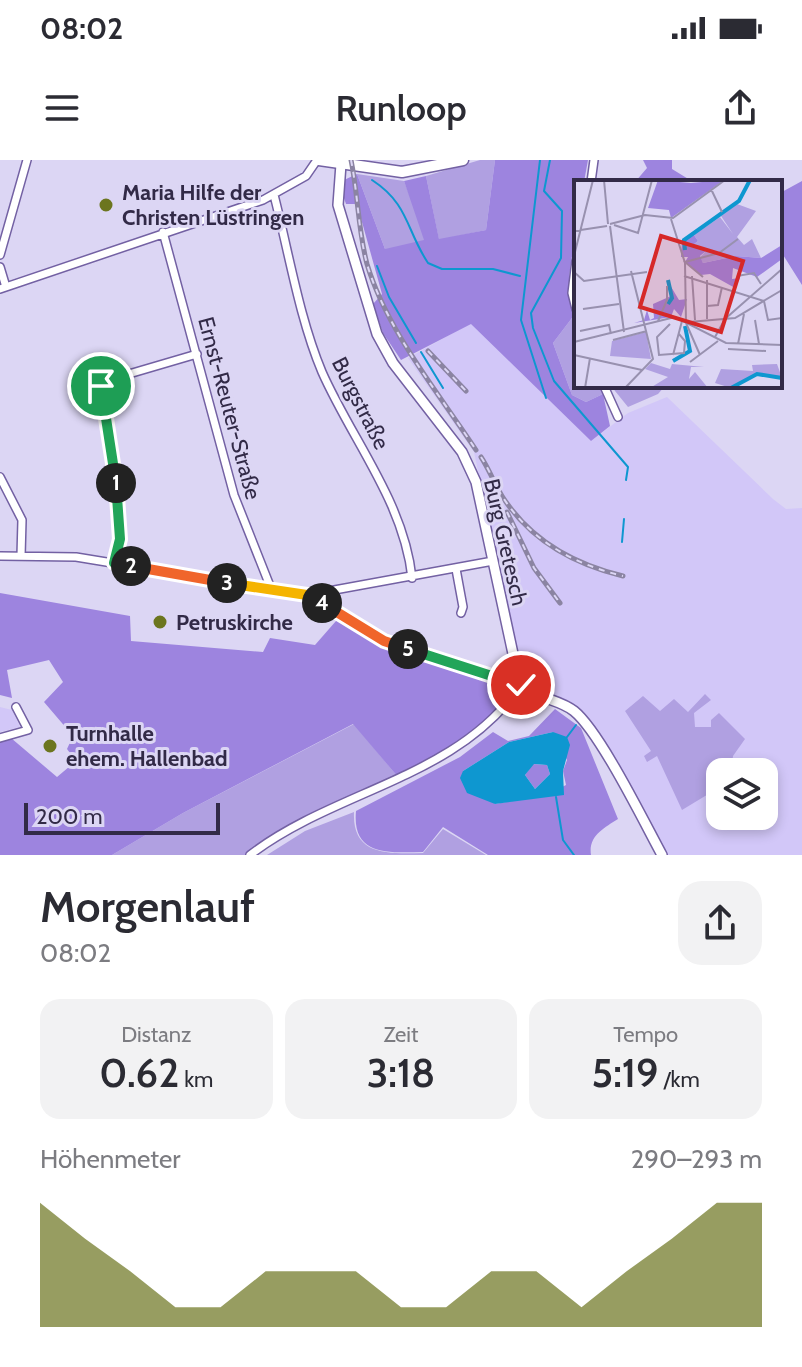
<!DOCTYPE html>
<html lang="de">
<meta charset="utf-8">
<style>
:root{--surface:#fff;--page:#f2f2f3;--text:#2b2b33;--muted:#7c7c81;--accent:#6c751f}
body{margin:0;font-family:Cabin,sans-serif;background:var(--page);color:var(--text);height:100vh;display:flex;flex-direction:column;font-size:30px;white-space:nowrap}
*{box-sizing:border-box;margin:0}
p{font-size:26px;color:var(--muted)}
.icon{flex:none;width:44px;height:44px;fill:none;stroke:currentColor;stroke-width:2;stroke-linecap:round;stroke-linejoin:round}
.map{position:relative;height:695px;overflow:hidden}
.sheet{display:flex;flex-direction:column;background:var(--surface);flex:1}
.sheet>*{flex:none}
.buttons{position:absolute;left:706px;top:598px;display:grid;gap:16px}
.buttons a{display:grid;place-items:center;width:72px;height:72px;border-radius:16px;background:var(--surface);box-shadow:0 4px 12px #0003;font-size:40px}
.scale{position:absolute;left:24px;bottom:20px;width:196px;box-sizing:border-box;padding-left:8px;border:4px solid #322a47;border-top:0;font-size:22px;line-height:28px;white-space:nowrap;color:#322a47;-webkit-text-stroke:6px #dcd6f4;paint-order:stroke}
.pin{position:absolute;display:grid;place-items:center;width:68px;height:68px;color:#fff;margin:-34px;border:4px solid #fff;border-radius:50%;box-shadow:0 2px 8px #0007}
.km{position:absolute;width:40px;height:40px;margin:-20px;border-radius:50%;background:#222;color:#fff;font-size:22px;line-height:40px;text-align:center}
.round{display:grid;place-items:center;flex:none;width:84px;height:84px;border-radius:24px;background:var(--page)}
.headline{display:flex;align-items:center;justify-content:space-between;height:136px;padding:0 40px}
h1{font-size:44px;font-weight:600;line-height:60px}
.metrics{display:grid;grid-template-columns:repeat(3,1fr);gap:12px;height:136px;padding:8px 40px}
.metrics div{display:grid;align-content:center;border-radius:20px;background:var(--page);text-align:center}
.metrics b{font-size:40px;font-weight:600}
.metrics small{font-size:22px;font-weight:400}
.metrics p{font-size:22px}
.chart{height:224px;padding:16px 40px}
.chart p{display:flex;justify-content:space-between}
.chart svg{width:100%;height:144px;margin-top:8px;fill:var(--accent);opacity:.7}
.status{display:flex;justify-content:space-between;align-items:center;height:56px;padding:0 40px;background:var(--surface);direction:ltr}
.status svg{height:22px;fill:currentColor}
header{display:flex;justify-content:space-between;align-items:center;height:104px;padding:0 40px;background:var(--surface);font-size:36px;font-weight:600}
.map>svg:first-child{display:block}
.built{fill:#d2c7f8;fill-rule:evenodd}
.green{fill:#b0a0e1}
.forest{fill:#9d84df;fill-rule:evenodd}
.water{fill:#0e97d0;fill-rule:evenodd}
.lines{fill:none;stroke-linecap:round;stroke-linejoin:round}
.stream{stroke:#0e97d0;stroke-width:2}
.minor-casing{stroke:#7361a3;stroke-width:10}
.tertiary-casing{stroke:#7361a3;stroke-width:12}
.secondary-casing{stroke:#7361a3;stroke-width:13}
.minor{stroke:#fff;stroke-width:7}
.tertiary{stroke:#fff;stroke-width:9}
.secondary{stroke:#fff;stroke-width:10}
.rail-casing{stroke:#8b84a2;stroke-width:5}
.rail{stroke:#dcd6f4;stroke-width:2;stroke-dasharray:6;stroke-linecap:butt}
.split-1-casing{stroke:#fff;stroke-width:16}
.split-2-casing{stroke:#fff;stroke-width:16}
.split-3-casing{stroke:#fff;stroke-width:16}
.split-4-casing{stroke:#fff;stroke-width:16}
.split-5-casing{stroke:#fff;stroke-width:16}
.split-6-casing{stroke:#fff;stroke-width:16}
.split-7-casing{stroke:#fff;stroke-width:16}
.split-1{stroke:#22a559;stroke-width:10}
.split-2{stroke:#22a559;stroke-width:10}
.split-3{stroke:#f0652b;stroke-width:10}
.split-4{stroke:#f5b400;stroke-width:10}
.split-5{stroke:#f0652b;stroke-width:10}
.split-6{stroke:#22a559;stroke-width:10}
.split-7{stroke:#f5b400;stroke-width:10}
.poi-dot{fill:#6c751f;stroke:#dcd6f4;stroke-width:3}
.labels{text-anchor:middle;stroke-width:6;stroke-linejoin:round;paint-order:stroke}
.poi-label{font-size:22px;font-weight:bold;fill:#322a47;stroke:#dcd6f4;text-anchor:start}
.street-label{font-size:22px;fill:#322a47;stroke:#dcd6f4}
.inset-river{fill:none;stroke:#0e97d0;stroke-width:4}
.inset-road{fill:none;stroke:#9891af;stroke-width:2}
.view{fill:#d62828;fill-opacity:0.15;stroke:#d62828;stroke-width:4}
.inset-edge{fill:none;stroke:#322a47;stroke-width:4}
</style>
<div class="status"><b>08:02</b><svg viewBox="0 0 49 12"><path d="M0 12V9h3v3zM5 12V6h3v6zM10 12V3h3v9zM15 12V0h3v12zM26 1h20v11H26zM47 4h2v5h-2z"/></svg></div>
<header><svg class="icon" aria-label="menu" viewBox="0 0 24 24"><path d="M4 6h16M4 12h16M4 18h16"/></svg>Runloop<svg class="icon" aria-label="share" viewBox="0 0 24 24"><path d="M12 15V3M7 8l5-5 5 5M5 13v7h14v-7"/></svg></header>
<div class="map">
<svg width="802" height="695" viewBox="0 0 802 695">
<rect width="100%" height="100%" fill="#dcd6f4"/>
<path class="built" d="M 471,163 L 591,281 L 628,253 L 667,237 L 773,339 L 786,349 L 802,348 L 802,695 L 665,695 L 583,553 L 526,525 L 521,515 L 474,292 L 408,198 ZM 720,612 L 764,612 L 764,656 L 720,656 Z
M 0,547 L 12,550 L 20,567 L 0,572 Z"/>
<path class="green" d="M 480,0 L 495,0 L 486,70 L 439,80 L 426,16 Z
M 357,14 L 404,21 L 430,88 L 385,89 Z
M 575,154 L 576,226 L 600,226 L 603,234 L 586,242 L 572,235 L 553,183 Z
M 611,226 L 665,226 L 658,234 L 628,247 Z
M 705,534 L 711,540 L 694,553 L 695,567 L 711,567 L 711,560 L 719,553 L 745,579 L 733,596 L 731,612 L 720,612 L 720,627 L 682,650 L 657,596 L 647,602 L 644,596 L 651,591 L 625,551 L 643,536 L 660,551 L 674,539 L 688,552 Z
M 354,564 L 398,617 L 343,640 L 250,695 L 112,695 L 183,653 Z
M 354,652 C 352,695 386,694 423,693 L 443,669 L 486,695 L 267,695 L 305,671 Z"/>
<path class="forest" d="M 495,0 L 588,0 L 584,22 L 576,22 C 576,37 577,52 576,67 C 574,98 562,124 575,154 L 553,183 L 572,235 L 586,242 L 603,234 L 610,266 L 591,281 L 471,164 L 401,200 L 383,173 L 373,144 L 382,134 L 357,44 L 346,44 L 342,32 L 344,20 L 357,14 L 385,89 L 424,80 L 404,21 L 426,16 L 439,79 L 486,70 Z
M 643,0 L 672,0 L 672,9 L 690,20 L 635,22 L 647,8 Z
M 802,21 L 802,125 L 780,90 L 780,33 Z
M 0,433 L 130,456 L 131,481 L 263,492 L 270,478 L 315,485 L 343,453 L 384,481 L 521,525 L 485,568 L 398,617 L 353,564 L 183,653 L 112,695 L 0,695 L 0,581 L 11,578 L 57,617 L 76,601 L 67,589 L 73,576 L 44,542 L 63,522 L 49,500 L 7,510 L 12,538 L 0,535 Z
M 555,549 L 581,568 L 618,659 C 604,668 588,676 591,695 L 488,695 L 443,667 L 423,692 C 386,693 352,695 356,651 L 460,597 L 493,572 L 508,581 L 529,576 ZM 553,572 L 567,600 L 563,611 L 566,625 L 546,635 L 495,644 L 463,611 L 509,582 Z
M 533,604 L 547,605 L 550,614 L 535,629 L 525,615 Z"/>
<path class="water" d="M 553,572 L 567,577 L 570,585 L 563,611 L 564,635 L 495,644 L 467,633 L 460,618 L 463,611 L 509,582 ZM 534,604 L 547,605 L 550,614 L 535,629 L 525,615 Z"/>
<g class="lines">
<path class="stream" d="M 540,0 L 521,160 L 546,238
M 550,0 L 544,31 L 562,51 L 561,98 L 531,153 L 533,168 L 554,221 L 628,307 L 626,320
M 372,20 C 409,44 406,70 428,103 L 442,109 L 493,109 L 520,116
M 377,106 L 389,137 L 416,183
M 421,192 L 443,228
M 622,382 L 624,359
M 567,577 L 576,565
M 556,637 L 563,680 L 574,695"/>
<g class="minor-casing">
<path id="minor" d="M 591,22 L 594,0
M 274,35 C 289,93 299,157 322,212 C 352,280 404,342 412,418
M 163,72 L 234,335 L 272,431
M 0,95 L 27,0
M 576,101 L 572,133 L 576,149
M 0,107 L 6,127
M 0,129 L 263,40 L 306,16 L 317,0
M 604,226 L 618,257
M 0,317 L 22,360 L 21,396
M 0,396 L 76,397 L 307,435 L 493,401
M 114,403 C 127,346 111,283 101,226 L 105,221 L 197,194
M 456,409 L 463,447 L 461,453
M 0,578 L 28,570 L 16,547
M 250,695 C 336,629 457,619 521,525 L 384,481 L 307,435"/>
</g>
<g class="tertiary-casing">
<path id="tertiary" d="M 341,4 L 338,45 L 377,174 L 393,203 L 462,292 L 476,322 L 518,517 C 528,539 557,537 574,551 C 600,572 644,662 662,695"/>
</g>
<g class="secondary-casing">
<path id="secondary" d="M 319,0 L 402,12 L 463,0"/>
</g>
<use href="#minor" class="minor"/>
<use href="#tertiary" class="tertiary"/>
<use href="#secondary" class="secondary"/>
<g class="rail-casing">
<path id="rail" d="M 351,0 C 358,34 358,70 367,104 C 387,171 438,232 476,290
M 428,191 L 466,231
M 481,297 C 489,309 494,323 502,336 C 530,380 573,404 623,416
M 507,352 L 534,408 L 560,443"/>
</g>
<use href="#rail" class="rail"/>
</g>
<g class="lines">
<g class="split-1-casing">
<path id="split-1" d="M 101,226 L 116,323"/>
</g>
<g class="split-2-casing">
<path id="split-2" d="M 116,323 L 120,379 L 114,403 L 131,406"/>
</g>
<g class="split-3-casing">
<path id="split-3" d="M 131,406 L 227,423"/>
</g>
<g class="split-4-casing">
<path id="split-4" d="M 227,423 L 307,435 L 322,443"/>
</g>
<g class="split-5-casing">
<path id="split-5" d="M 322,443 L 384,481 L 408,489"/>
</g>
<g class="split-6-casing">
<path id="split-6" d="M 408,489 L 501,519"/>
</g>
<g class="split-7-casing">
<path id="split-7" d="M 501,519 L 521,525"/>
</g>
<use href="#split-1" class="split-1"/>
<use href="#split-2" class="split-2"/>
<use href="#split-3" class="split-3"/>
<use href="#split-4" class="split-4"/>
<use href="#split-5" class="split-5"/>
<use href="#split-6" class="split-6"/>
<use href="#split-7" class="split-7"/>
</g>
<g class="poi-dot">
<circle cx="106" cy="45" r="8"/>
<circle cx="160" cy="462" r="8"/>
<circle cx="50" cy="586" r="8"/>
</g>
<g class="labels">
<g class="poi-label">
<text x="122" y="40">Maria Hilfe der<tspan x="122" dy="25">Christen Lüstringen</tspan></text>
<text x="176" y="470">Petruskirche</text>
<text x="66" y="581">Turnhalle<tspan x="66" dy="25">ehem. Hallenbad</tspan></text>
</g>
<g class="street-label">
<text transform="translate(361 243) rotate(63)" y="8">Burgstraße</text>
<text transform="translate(230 248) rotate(75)" y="8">Ernst-Reuter-Straße</text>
<text transform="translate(506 382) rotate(77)" y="8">Burg Gretesch</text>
</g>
</g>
<g transform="translate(574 20)">
<rect width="208" height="208" fill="#dcd6f4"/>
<path d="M 163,24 L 182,31 L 163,57 L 170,65 L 178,59 L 187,78 L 162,76 L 129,83 L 126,77 L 132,71 L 119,65 L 124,61 L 120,55 L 146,37 L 159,54 L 147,36 ZM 72,152 L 77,179 L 36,176 L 38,161 ZM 77,183 L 96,189 L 98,184 L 130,187 L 117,187 L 115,199 L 121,192 L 134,208 L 76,208 L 94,197 L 71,189 ZM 203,184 L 208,198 L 183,194 L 157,208 L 141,203 L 147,189 L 179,191 L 178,185 Z" fill="#b0a0e1"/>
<path d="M 84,0 L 117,3 L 150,0 L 97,38 L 95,30 L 74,28 ZM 120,55 L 124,61 L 119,65 L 132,71 L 126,76 L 129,83 L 162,76 L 187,78 L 208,65 L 208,79 L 183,97 L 159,88 L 158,99 L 166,98 L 161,108 L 136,94 L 127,95 L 111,82 L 114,77 L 107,77 L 108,60 ZM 96,105 L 105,120 L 113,119 L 107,137 L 100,129 L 97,137 L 60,143 L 70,140 L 73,130 L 76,140 L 80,138 L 79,124 L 97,116 Z" fill="#9d84df"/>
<path class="inset-river" d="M 111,70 L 110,60 L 165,21 L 176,0M 94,100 L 98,118 L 94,124M 99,181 L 116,171 L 111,146M 157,208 L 183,194 L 208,198"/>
<path class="inset-road" d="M 30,0 L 34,44M 137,9 L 148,32M 97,39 L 111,83 L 112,143 L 126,175M 36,44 L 71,35 L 99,38 L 151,0M 40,45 L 64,53 L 78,0M 36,46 L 50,152M 0,51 L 33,46M 0,76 L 19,0M 0,92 L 10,101 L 73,92M 110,96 L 190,121 L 194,140 L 208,138M 118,96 L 121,140M 163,96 L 180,93 L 187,104M 129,97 L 111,82 L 145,73 L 164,59M 133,100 L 133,139M 133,126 L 144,125 L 148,107M 9,129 L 45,124M 181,140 L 185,164M 84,141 L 93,120 L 93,106M 115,142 L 161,138 L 208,110M 96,144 L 83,157 L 85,175 L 110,173 L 111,161 L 105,154M 6,151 L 35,145 L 37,154M 141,157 L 151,139 L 208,89M 39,160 L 73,151M 0,162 L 101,137 L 152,163 L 208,165M 164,164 L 170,134M 154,169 L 192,171M 0,175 L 68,190M 99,175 L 108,141M 116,182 L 144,161M 11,208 L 16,178M 51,208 L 79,179 L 57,91"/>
<path class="view" d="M 87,56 L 169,81 L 147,152 L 66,127 Z"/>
<rect width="208" height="208" class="inset-edge"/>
</g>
</svg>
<div class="buttons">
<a><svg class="icon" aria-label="layers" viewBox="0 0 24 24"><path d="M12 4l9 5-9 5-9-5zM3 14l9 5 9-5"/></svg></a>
</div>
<div class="scale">200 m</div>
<div class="pin" style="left:101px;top:226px;background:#1e9e55"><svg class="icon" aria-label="arrive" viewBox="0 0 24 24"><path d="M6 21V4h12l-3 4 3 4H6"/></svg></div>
<div class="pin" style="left:521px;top:525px;background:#d93025"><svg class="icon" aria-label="check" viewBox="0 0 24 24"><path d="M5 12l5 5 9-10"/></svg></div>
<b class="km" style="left:116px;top:323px">1</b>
<b class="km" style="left:131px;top:406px">2</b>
<b class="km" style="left:227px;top:423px">3</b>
<b class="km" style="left:322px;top:443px">4</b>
<b class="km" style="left:408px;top:489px">5</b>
</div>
<section class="sheet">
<div class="headline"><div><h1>Morgenlauf</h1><p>08:02</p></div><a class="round"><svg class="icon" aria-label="share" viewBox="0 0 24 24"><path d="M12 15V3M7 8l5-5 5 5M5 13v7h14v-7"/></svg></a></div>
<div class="metrics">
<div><p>Distanz</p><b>0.62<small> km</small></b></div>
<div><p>Zeit</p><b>3:18</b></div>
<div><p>Tempo</p><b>5:19<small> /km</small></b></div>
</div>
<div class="chart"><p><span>Höhenmeter</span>290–293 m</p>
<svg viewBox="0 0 160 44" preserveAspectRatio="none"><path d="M0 44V6L10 17L20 27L30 38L40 38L50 27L60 27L70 27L80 38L90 38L100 27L110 27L120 38L130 27L140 17L150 6L160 6V44z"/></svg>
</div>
</section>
